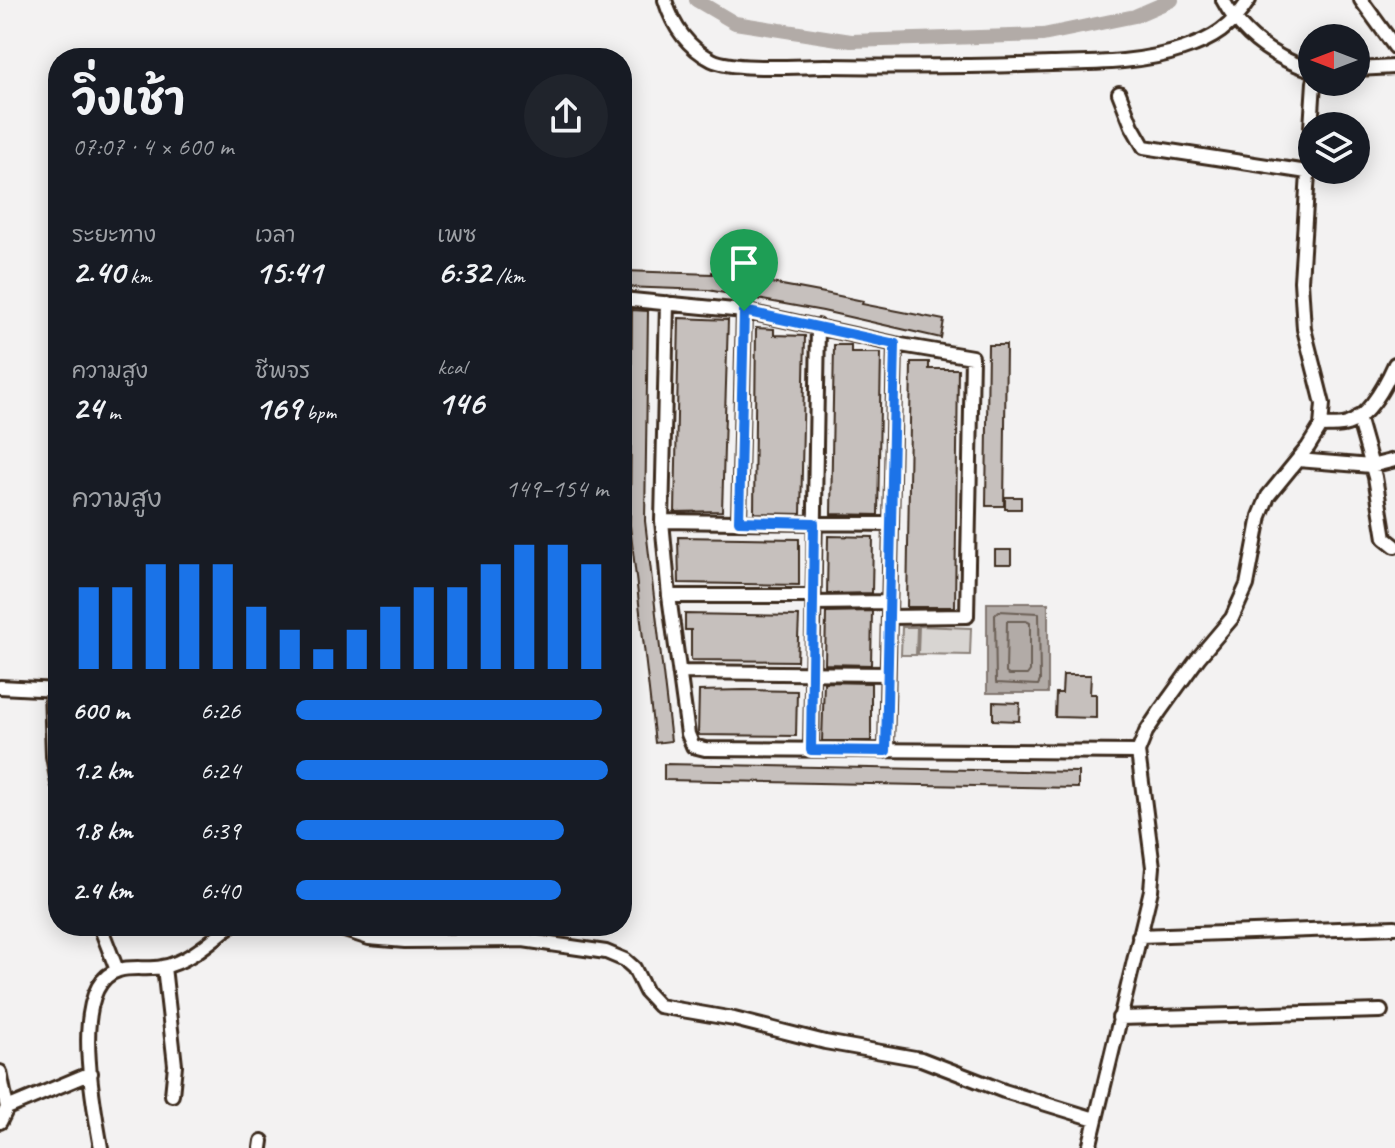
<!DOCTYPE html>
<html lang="th">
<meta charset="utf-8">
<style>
:root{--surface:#171b24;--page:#20242c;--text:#f1f3f6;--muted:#9ea1a6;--accent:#1a73e8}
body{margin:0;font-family:Caveat,"Playpen Sans Thai",sans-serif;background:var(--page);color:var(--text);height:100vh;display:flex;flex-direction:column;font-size:30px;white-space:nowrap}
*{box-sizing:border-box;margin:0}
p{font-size:26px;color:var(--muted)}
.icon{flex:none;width:44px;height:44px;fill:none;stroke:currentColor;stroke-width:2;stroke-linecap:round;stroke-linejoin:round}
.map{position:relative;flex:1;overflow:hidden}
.drawer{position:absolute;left:48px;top:48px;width:584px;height:888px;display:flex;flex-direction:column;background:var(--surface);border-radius:32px;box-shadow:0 4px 20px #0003}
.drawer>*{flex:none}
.needle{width:52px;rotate:270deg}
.controls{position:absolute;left:1298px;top:24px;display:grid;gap:16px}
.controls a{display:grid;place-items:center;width:72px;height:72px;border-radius:50%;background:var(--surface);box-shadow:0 4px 20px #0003;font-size:40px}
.pin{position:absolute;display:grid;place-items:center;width:68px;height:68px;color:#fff;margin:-82px -34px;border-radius:50% 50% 50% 0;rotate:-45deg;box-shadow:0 0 8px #0007}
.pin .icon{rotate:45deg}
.round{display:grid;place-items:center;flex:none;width:84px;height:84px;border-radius:42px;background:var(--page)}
.headline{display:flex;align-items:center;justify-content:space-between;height:136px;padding:0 24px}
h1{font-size:44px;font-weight:700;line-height:60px}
.metrics{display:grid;grid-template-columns:repeat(3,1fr);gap:12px;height:136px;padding:8px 24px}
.metrics div{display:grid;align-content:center}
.metrics b{font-size:34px;font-weight:700}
.metrics small{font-size:22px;font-weight:400}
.metrics p{font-size:22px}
.chart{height:224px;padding:16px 24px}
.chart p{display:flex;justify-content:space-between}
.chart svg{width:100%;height:144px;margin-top:8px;stroke:var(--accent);stroke-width:6}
ul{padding:0 24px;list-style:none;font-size:26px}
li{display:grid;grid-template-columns:128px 96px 1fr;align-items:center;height:60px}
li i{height:20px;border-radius:10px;background:var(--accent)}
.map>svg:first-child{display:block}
.green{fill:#d8d5d2;stroke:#8a8078;stroke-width:2}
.water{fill:#b2aba7;stroke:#827770;stroke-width:2}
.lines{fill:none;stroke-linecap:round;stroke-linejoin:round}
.shore{stroke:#6b5e55;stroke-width:2}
.canal{stroke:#b2aba7;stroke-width:14}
.building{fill:#c6c0bd;stroke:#3b2a1e;stroke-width:2}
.minor-casing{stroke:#3b2a1e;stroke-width:18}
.minor{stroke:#fff;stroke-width:12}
.route-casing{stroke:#fff;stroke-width:16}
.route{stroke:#1a73e8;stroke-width:10}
</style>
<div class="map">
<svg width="1395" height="1148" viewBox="0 0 1395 1148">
<rect width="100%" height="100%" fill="#f3f2f2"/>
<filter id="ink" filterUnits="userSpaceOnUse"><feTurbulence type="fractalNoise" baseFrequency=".0125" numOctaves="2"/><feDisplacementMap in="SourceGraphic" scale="16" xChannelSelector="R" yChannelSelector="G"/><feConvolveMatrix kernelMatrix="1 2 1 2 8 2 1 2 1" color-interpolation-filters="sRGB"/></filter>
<g filter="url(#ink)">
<path class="green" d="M 919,626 L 971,628 L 970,655 L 918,654 Z
M 902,627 L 917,627 L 916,655 L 901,655 Z"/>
<path class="water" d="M 987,603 L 1048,603 L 1048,693 L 987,693 Z"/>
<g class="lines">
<path class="shore" d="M 999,611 L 1039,613 L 1040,681 L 1038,685 L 996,683 L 995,615 Z
M 1007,621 L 1026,621 L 1030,623 L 1030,671 L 1027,675 L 1009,675 L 1006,673 Z"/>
<path class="canal" d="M 696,0 L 735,23 L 851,41 L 1043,35 L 1135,16 L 1172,0"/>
</g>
<path class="building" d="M 624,271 L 712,274 L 712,272 L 825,293 L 863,301 L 862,304 L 944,320 L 941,338 L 823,311 L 708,290 L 623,287 Z
M 632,310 L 648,311 L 645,521 L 671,741 L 655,743 L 630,525 Z
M 679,318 L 728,320 L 722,511 L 675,512 Z
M 756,328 L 774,329 L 774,335 L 805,336 L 801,514 L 754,513 Z
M 834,345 L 851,345 L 851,353 L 881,353 L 878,515 L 831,514 Z
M 988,345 L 1006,345 L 1004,506 L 986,506 Z
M 911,362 L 929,362 L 929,369 L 958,369 L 955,607 L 907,607 Z
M 1005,497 L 1021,497 L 1021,509 L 1005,509 Z
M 828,536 L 873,537 L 872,593 L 827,594 Z
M 678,537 L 799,539 L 799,585 L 679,583 Z
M 995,550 L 1011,550 L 1011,564 L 995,564 Z
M 872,611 L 871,665 L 825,664 L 826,612 Z
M 685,614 L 799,616 L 797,661 L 691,660 L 691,630 L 685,630 Z
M 1063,675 L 1091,675 L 1090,694 L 1096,694 L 1096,718 L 1055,717 L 1056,693 L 1062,693 Z
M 824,682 L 871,683 L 871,741 L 822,741 Z
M 744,690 L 797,691 L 796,736 L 698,735 L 699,691 Z
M 993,702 L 1020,703 L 1019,721 L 993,720 Z
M 664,764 L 1078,772 L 1078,788 L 664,780 Z"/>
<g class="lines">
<g class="minor-casing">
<path id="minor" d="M 665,0 C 673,27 687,47 712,60 C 734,71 800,66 826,66 C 901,67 976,67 1051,64 C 1093,63 1143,63 1183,49 C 1214,39 1231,27 1249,0
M 1223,0 C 1242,36 1274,58 1312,70
M 1361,0 L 1395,47
M 1356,69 L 1395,67
M 1119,93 L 1132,126 L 1144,147 L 1307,172
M 622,299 L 744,311 L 895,344 L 972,357 L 967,616 L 889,617
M 667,303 L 662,521 L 669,596 L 688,734 L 693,746 L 705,749 L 1138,752
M 1358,417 L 1375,477 L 1385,538 L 1395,546
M 1321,426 C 1329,425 1339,427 1347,424 C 1370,416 1386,384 1395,364
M 1298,460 L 1371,466 L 1395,460
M 662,521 L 891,524
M 739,521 L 744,311
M 669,596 L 813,596
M 813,603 L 889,602
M 681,672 L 887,674
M 0,687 L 58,690
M 51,688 L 53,756 L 58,783
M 811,750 L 818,326
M 886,751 L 895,344
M 100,926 L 117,970
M 332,926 L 369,938 L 405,941 L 523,940 L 606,952 L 625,960 L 634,968 L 646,992 L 659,1006 L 734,1019 L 825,1042 L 921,1059 L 1004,1091 L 1095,1119
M 1139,936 L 1395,927
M 164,967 L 175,1065 L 172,1095
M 1119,1018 L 1381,1011
M 0,1072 L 7,1108 L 0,1122
M 7,1108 L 91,1073
M 101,1148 C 95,1111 67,984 119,970 C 132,966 148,970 162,967 C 187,963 211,941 230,926
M 261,1148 L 262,1141
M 1089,1148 L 1151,890 L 1153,867 L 1138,752 L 1146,732 L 1160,711 L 1199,657 L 1232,618 L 1247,585 L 1260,516 L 1268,496 L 1308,447 L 1321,426 L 1323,404 L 1304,329 L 1301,281 L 1314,82"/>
</g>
<use href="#minor" class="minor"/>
</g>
</g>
<g class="lines" filter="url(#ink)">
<g class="route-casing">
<path id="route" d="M 744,311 L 895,344 L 886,751 L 811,750 L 814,523 L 739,521 Z"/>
</g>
<use href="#route" class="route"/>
</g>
</svg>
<div class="controls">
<a><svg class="needle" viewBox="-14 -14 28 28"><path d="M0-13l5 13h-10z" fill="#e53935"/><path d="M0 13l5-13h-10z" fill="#9ea1a6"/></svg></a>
<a><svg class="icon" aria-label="layers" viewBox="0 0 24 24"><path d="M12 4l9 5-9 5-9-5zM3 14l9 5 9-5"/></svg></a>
</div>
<div class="pin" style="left:744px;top:311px;background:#1e9e55"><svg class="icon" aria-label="arrive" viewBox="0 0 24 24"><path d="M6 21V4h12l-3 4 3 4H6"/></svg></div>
<section class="drawer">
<div class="headline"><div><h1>วิ่งเช้า</h1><p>07:07 · 4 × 600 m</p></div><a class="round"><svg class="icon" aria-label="share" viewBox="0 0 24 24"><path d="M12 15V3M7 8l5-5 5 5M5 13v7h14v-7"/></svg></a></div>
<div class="metrics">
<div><p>ระยะทาง</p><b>2.40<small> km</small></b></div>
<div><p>เวลา</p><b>15:41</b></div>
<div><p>เพซ</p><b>6:32<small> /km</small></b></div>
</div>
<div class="metrics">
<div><p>ความสูง</p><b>24<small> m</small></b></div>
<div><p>ชีพจร</p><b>169<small> bpm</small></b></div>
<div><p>kcal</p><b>146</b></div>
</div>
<div class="chart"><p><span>ความสูง</span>149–154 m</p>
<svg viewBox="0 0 160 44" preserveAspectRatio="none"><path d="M5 44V19M15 44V19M25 44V12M35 44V12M45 44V12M55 44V25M65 44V32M75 44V38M85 44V32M95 44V25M105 44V19M115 44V19M125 44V12M135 44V6M145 44V6M155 44V12"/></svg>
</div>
<ul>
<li><b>600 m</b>6:26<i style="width:98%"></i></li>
<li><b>1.2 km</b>6:24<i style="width:100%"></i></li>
<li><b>1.8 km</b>6:39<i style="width:86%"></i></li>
<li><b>2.4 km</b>6:40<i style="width:85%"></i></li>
</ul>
</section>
</div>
